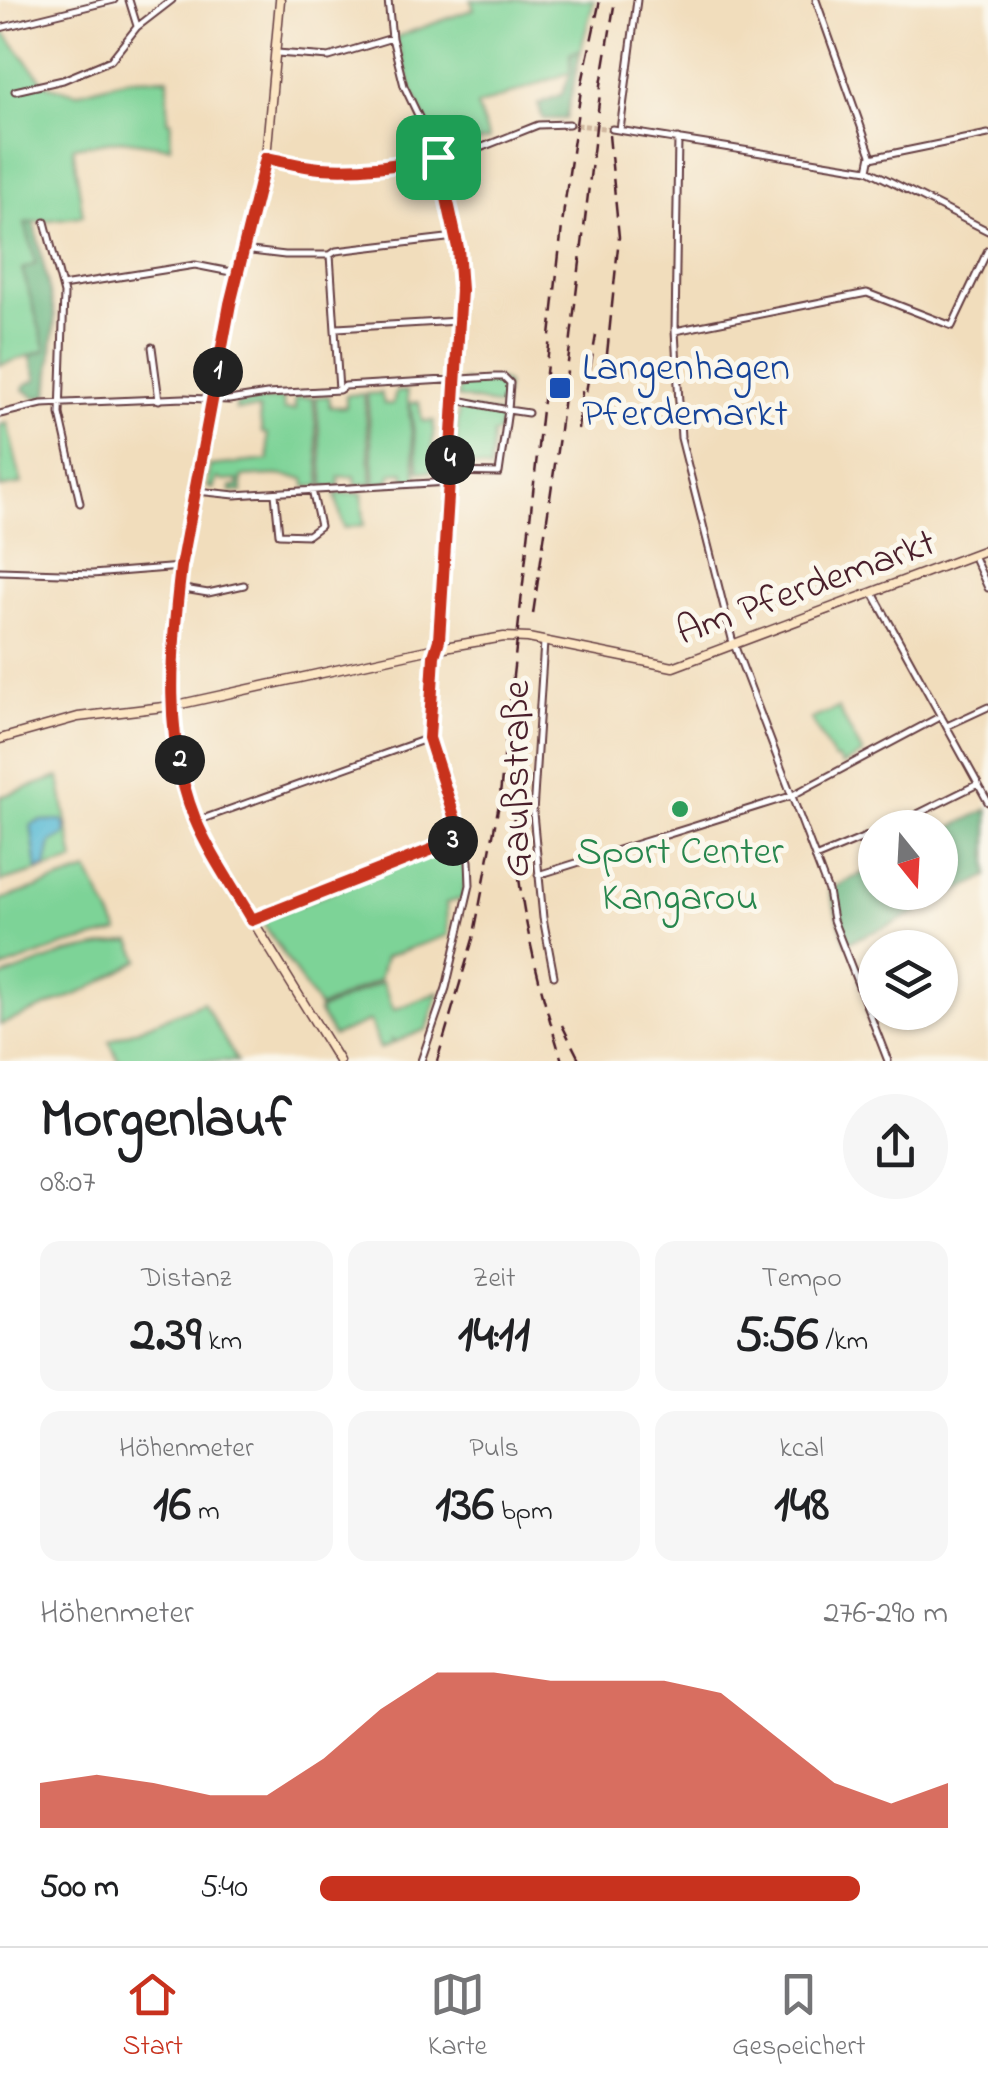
<!DOCTYPE html>
<html lang="de">
<meta charset="utf-8">
<style>
:root{--surface:#fff;--page:#f6f6f6;--text:#202124;--muted:#757577;--line:#e0e0e0;--accent:#c8321e}
body{margin:0;font-family:"Indie Flower",sans-serif;background:var(--page);color:var(--text);height:100vh;display:flex;flex-direction:column;font-size:38px;white-space:nowrap}
*{box-sizing:border-box;margin:0}
p{font-size:32px;color:var(--muted)}
.icon{flex:none;width:55px;height:55px;fill:none;stroke:currentColor;stroke-width:2;stroke-linecap:round;stroke-linejoin:round}
.map{position:relative;height:1061px;overflow:hidden}
.details{display:flex;flex-direction:column;background:var(--surface);flex:1}
.details>*{flex:none}
.needle{width:65px;rotate:162deg}
.buttons{position:absolute;left:858px;top:810px;display:grid;gap:20px}
.buttons a{display:grid;place-items:center;width:100px;height:100px;border-radius:50%;background:var(--surface);box-shadow:0 2px 8px #0004;font-size:50px}
.pin{position:absolute;display:grid;place-items:center;width:85px;height:85px;color:#fff;margin:-42px;border-radius:20px;box-shadow:0 5px 15px #0006}
.km{position:absolute;width:50px;height:50px;margin:-25px;border-radius:50%;background:#222;color:#fff;font-size:28px;line-height:50px;text-align:center}
.round{display:grid;place-items:center;flex:none;width:105px;height:105px;border-radius:52px;background:var(--page)}
.headline{display:flex;align-items:center;justify-content:space-between;height:170px;padding:0 40px}
h1{font-size:55px;font-weight:700;line-height:75px}
.stats{display:grid;grid-template-columns:repeat(3,1fr);gap:15px;height:170px;padding:10px 40px}
.stats div{display:grid;align-content:center;border-radius:20px;background:var(--page);text-align:center}
.stats b{font-size:50px;font-weight:700}
.stats small{font-size:28px;font-weight:400}
.stats p{font-size:28px}
.chart{height:280px;padding:20px 40px}
.chart p{display:flex;justify-content:space-between}
.chart svg{width:100%;height:180px;margin-top:10px;fill:var(--accent);opacity:.7}
ul{padding:0 40px;list-style:none;font-size:32px}
li{display:grid;grid-template-columns:160px 120px 1fr;align-items:center;height:75px}
li i{height:25px;border-radius:12px;background:var(--accent)}
.tabs{display:flex;justify-content:space-around;align-items:center;height:140px;border-top:2px solid var(--line);background:var(--surface);font-size:28px;color:var(--muted)}
.tabs a{display:grid;justify-items:center;gap:5px}
.tabs .current{color:var(--accent)}
.map>svg:first-child{display:block}
.green{fill:#7dd397;stroke:#647961;stroke-width:2.5}
.forest{fill:#66b580;stroke:#586a56;stroke-width:2.5}
.water{fill:#55b9d4;stroke:#506c80;stroke-width:2.5}
.lines{fill:none;stroke-linecap:round;stroke-linejoin:round}
.street-tunnel{stroke:#d0b79f;stroke-width:5;stroke-dasharray:5 2.5;stroke-linecap:butt}
.street-casing{stroke:#633c41;stroke-width:9}
.secondary-casing{stroke:#633c41;stroke-width:11}
.street{stroke:#fff;stroke-width:5}
.secondary{stroke:#fce6c4;stroke-width:8}
.rail{stroke:#4a1f2b;stroke-width:2.5;stroke-dasharray:15 8;stroke-linecap:butt}
.route-casing{stroke:#fff;stroke-width:20}
.route{stroke:#c8321e;stroke-width:12}
.transit-dot{fill:#1a4fb4;stroke:#fbf7ec;stroke-width:4}
.leisure-dot{fill:#2e9e5b;stroke:#fbf7ec;stroke-width:4}
.labels{text-anchor:middle;stroke-width:10;stroke-linejoin:round;paint-order:stroke}
.transit-label{font-size:40px;fill:#164399;stroke:#fbf7ec;text-anchor:start}
.street-label{font-size:40px;fill:#4a1f2b;stroke:#fbf7ec}
.leisure-label{font-size:40px;fill:#27864d;stroke:#fbf7ec}
</style>
<div class="map">
<svg width="988" height="1061" viewBox="0 0 988 1061">
<rect width="100%" height="100%" fill="#fbf7ec"/>
<filter id="ink" filterUnits="userSpaceOnUse"><feTurbulence type="fractalNoise" baseFrequency=".01" numOctaves="2"/><feDisplacementMap in="SourceGraphic" scale="20" xChannelSelector="R" yChannelSelector="G"/><feConvolveMatrix kernelMatrix="1 2 1 2 8 2 1 2 1" color-interpolation-filters="sRGB"/></filter>
<filter id="wash" filterUnits="userSpaceOnUse"><feTurbulence type="fractalNoise" baseFrequency=".0048" numOctaves="4" result="noise"/><feDisplacementMap in="SourceGraphic" scale="40" xChannelSelector="R" yChannelSelector="G"/><feGaussianBlur stdDeviation="2.25" result="paint"/><feColorMatrix in="noise" values="0 0 0 0 0 0 0 0 0 0 0 0 0 0 0 0 0 1.4 0 .05"/><feComposite in="paint" operator="in"/></filter>
<g filter="url(#wash)">
<rect width="100%" height="100%" fill="#f1ddbc"/>
<path class="green" d="M 471,0 L 594,0 L 581,49 L 570,54 L 571,72 L 477,106 L 489,139 L 440,151 L 414,95 L 396,37 L 474,9 Z
M 0,27 L 46,85 L 76,93 L 128,79 L 168,78 L 168,121 L 171,121 L 170,147 L 121,140 L 73,147 L 83,216 L 26,223 L 36,265 L 23,270 L 46,350 L 0,365 Z
M 498,379 L 507,384 L 502,407 L 457,397 L 461,382 L 467,381 L 468,384 L 498,382 Z
M 407,391 L 417,482 L 406,482 L 404,472 L 392,473 L 389,482 L 375,484 L 367,394 L 381,393 L 384,404 L 393,404 L 396,392 Z
M 364,394 L 372,484 L 356,485 L 355,476 L 339,477 L 339,486 L 324,487 L 316,397 L 329,396 L 330,407 L 346,407 L 346,395 Z
M 313,397 L 321,486 L 306,487 L 305,479 L 276,475 L 242,477 L 242,492 L 231,491 L 231,487 L 238,487 L 238,480 L 223,481 L 217,478 L 213,489 L 208,487 L 210,466 L 269,460 L 267,434 L 262,433 L 259,409 L 236,410 L 236,404 L 283,398 L 284,410 L 295,410 L 295,398 Z
M 419,402 L 422,421 L 434,421 L 431,472 L 419,471 L 410,403 Z
M 459,407 L 505,415 L 503,426 L 499,426 L 498,433 L 493,434 L 490,470 L 471,465 L 470,472 L 454,471 Z
M 7,423 L 22,484 L 0,488 L 0,425 Z
M 362,493 L 364,525 L 344,528 L 335,494 Z
M 838,708 L 863,754 L 842,765 L 838,759 L 834,759 L 811,719 Z
M 59,777 L 74,861 L 0,882 L 0,797 Z
M 455,843 L 467,873 L 462,899 L 446,903 L 448,935 L 385,957 L 379,980 L 319,1008 L 261,920 Z
M 88,871 L 119,932 L 63,946 L 0,970 L 0,900 Z
M 131,941 L 140,960 L 85,991 L 0,1025 L 0,978 L 66,953 Z
M 382,982 L 394,1010 L 439,992 L 427,1029 L 395,1042 L 392,1040 L 393,1043 L 380,1049 L 370,1021 L 333,1036 L 318,1011 Z
M 203,1002 L 237,1061 L 119,1061 L 109,1041 Z"/>
<path class="forest" d="M 581,49 L 566,119 L 543,119 L 538,104 L 562,94 L 571,72 L 570,54 Z
M 34,222 L 55,316 L 48,395 L 36,398 L 23,389 L 25,385 L 37,379 L 30,356 L 46,350 L 22,269 L 36,264 L 25,223 Z
M 988,809 L 988,876 L 893,924 L 846,943 L 829,890 L 875,867 L 875,892 L 940,892 L 940,833 Z"/>
<path class="water" d="M 61,820 L 66,825 L 65,835 L 51,843 L 46,867 L 37,870 L 31,825 L 40,821 Z"/>
</g>
<g filter="url(#ink)">
<g class="lines">
<path class="street-tunnel" d="M 569,124 L 612,129"/>
<g class="street-casing">
<path id="street" d="M 129,0 L 137,26
M 388,0 L 392,38 L 404,86 L 440,161 L 460,262 L 461,290 L 439,641 L 435,656 L 430,745 L 469,861 L 470,885 L 446,988 L 421,1061
M 816,0 L 871,155 L 868,170
M 0,28 L 114,0
M 277,53 L 329,57 L 392,38
M 15,91 L 63,80 L 111,60 L 137,27 L 172,0
M 612,129 L 868,170 L 988,231
M 620,130 L 637,0
M 678,139 L 675,331 L 681,438 L 732,639 L 828,891 L 833,920 L 888,1061
M 266,158 L 322,168 L 380,168 L 480,148 L 538,125 L 569,124
M 871,158 L 988,134
M 45,222 L 64,294 L 60,414 L 80,503
M 243,250 L 285,255 L 330,255 L 336,251 L 455,237
M 330,255 L 339,390
M 62,286 L 195,265 L 236,273
M 337,328 L 458,321
M 675,331 L 867,293 L 952,326 L 988,250
M 152,347 L 159,400
M 0,414 L 42,404 L 184,398 L 229,400 L 267,394 L 339,390 L 345,386 L 495,377 L 504,377 L 510,383 L 508,410 L 453,399
M 449,472 L 499,473 L 508,410 L 528,413
M 197,491 L 235,495 L 448,482
M 275,494 L 279,534 L 308,535 L 320,526 L 312,490
M 973,555 L 988,588
M 0,571 L 92,574 L 181,567
M 178,588 L 208,593 L 244,585
M 873,593 L 988,802
M 544,642 L 533,813 L 543,918 L 554,976
M 947,726 L 988,707
M 197,821 L 429,738
M 889,828 L 978,784
M 815,858 L 875,833
M 538,875 L 791,796 L 941,716
M 252,921 L 461,838"/>
</g>
<g class="secondary-casing">
<path id="secondary" d="M 280,0 L 266,158 L 230,303 L 175,610 L 174,721 L 185,787 L 196,821 L 213,856 L 339,1061
M 0,739 L 78,717 L 172,706 L 427,650 L 504,637 L 528,638 L 673,667 L 988,549"/>
</g>
<use href="#street" class="street"/>
<use href="#secondary" class="secondary"/>
<path class="rail" d="M 607,354 L 619,237 L 609,135
M 586,392 L 596,335
M 578,429 L 583,384
M 533,614 L 560,430 L 601,85 L 615,0
M 513,784 C 512,880 534,970 562,1061
M 562,1025 L 580,1061
M 437,1061 L 473,939 L 499,804 L 564,208 L 582,83 L 600,0"/>
</g>
</g>
<g class="lines" filter="url(#ink)">
<g class="route-casing">
<path id="route" d="M 438,157 L 458,248 L 461,290 L 439,640 L 434,656 L 429,738 L 461,838 L 252,920 C 233,887 210,855 195,819 C 163,740 171,650 181,567 L 230,304 L 266,158 C 284,161 302,167 320,168 C 361,171 398,165 438,157 Z"/>
</g>
<use href="#route" class="route"/>
</g>
<rect class="transit-dot" x="548" y="376" width="24" height="24" rx="5"/>
<circle class="leisure-dot" cx="680" cy="809" r="10"/>
<g class="labels">
<g class="transit-label">
<text x="582" y="379">Langenhagen<tspan x="582" dy="46">Pferdemarkt</tspan></text>
</g>
<g class="street-label">
<text transform="translate(805 585) rotate(-20)" y="14">Am Pferdemarkt</text>
<text transform="translate(514 779) rotate(-90)" y="14">Gaußstraße</text>
</g>
<g class="leisure-label">
<text x="680" y="863">Sport Center<tspan x="680" dy="46">Kangarou</tspan></text>
</g>
</g>
</svg>
<div class="buttons">
<a><svg class="needle" viewBox="-14 -14 28 28"><path d="M0-13l5 13h-10z" fill="#e53935"/><path d="M0 13l5-13h-10z" fill="#757577"/></svg></a>
<a><svg class="icon" aria-label="layers" viewBox="0 0 24 24"><path d="M12 4l9 5-9 5-9-5zM3 14l9 5 9-5"/></svg></a>
</div>
<div class="pin" style="left:438px;top:157px;background:#1e9e55"><svg class="icon" aria-label="arrive" viewBox="0 0 24 24"><path d="M6 21V4h12l-3 4 3 4H6"/></svg></div>
<b class="km" style="left:218px;top:372px">1</b>
<b class="km" style="left:180px;top:760px">2</b>
<b class="km" style="left:453px;top:841px">3</b>
<b class="km" style="left:450px;top:460px">4</b>
</div>
<section class="details">
<div class="headline"><div><h1>Morgenlauf</h1><p>08:07</p></div><a class="round"><svg class="icon" aria-label="share" viewBox="0 0 24 24"><path d="M12 15V3M7 8l5-5 5 5M5 13v7h14v-7"/></svg></a></div>
<div class="stats">
<div><p>Distanz</p><b>2.39<small> km</small></b></div>
<div><p>Zeit</p><b>14:11</b></div>
<div><p>Tempo</p><b>5:56<small> /km</small></b></div>
</div>
<div class="stats">
<div><p>Höhenmeter</p><b>16<small> m</small></b></div>
<div><p>Puls</p><b>136<small> bpm</small></b></div>
<div><p>kcal</p><b>148</b></div>
</div>
<div class="chart"><p><span>Höhenmeter</span>276–290 m</p>
<svg viewBox="0 0 160 44" preserveAspectRatio="none"><path d="M0 44V33L10 31L20 33L30 36L40 36L50 27L60 15L70 6L80 6L90 8L100 8L110 8L120 11L130 22L140 33L150 38L160 33V44z"/></svg>
</div>
<ul>
<li><b>500 m</b>5:40<i style="width:86%"></i></li>
</ul>
</section>
<nav class="tabs">
<a class="current"><svg class="icon" aria-label="home" viewBox="0 0 24 24"><path d="M3 11l9-7 9 7M6 9v11h12V9"/></svg>Start</a>
<a><svg class="icon" aria-label="map" viewBox="0 0 24 24"><path d="M3 6l6-2 6 2 6-2v14l-6 2-6-2-6 2zM9 4v14M15 6v14"/></svg>Karte</a>
<a><svg class="icon" aria-label="saved" viewBox="0 0 24 24"><path d="M7 4h10v16l-5-4-5 4z"/></svg>Gespeichert</a>
</nav>
